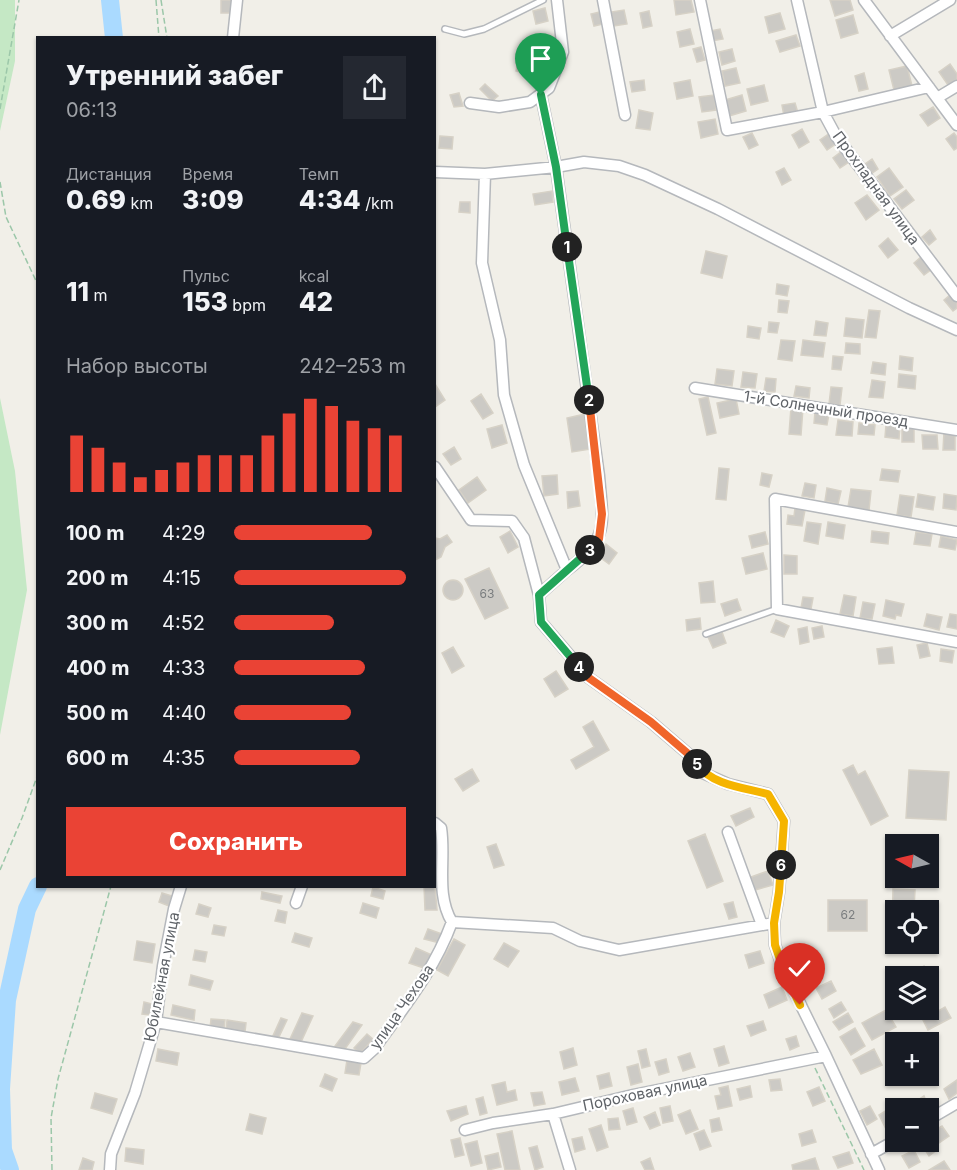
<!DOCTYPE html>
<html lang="ru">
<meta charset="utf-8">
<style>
:root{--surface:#171b24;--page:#242831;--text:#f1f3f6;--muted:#9ea1a6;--accent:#ea4335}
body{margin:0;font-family:Inter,sans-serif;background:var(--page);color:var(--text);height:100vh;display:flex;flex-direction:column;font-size:22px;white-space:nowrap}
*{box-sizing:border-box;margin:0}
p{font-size:20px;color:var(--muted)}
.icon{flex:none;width:33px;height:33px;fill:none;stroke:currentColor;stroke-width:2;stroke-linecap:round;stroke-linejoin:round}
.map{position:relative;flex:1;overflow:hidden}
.drawer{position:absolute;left:36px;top:36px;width:400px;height:852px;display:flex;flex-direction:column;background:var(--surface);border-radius:0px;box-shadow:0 2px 4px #0004}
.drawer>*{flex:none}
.needle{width:39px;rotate:278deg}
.buttons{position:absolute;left:885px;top:834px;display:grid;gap:12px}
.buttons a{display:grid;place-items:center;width:54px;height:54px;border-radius:0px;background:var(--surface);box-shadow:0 2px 4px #0004;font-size:30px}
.pin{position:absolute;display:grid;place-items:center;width:51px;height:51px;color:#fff;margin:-62px -26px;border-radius:50% 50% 50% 0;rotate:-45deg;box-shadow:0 0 6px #0007}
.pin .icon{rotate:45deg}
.km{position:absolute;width:30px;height:30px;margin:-15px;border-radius:50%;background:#222;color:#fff;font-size:16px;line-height:30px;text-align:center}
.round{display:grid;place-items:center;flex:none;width:63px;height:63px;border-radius:0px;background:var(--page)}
.head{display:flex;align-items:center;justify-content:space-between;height:102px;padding:0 30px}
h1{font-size:27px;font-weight:800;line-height:45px}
.stats{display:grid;grid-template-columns:repeat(3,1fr);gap:9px;height:102px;padding:6px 30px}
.stats div{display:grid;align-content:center}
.stats b{font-size:26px;font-weight:800}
.stats small{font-size:16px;font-weight:400}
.stats p{font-size:16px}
.chart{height:168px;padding:12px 30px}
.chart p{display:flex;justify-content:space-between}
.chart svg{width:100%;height:108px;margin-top:6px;stroke:var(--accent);stroke-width:6}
.button{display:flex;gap:12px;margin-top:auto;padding:12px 30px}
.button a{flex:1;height:69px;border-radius:0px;background:var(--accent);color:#fff;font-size:24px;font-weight:800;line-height:69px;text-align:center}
ul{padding:0 30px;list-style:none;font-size:20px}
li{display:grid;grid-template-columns:96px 72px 1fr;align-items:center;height:45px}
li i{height:15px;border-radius:8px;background:var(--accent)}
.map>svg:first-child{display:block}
.green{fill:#c5e8c5}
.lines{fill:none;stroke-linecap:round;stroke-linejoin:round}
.river{stroke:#aadaff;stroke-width:18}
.building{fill:#cccac5;stroke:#d6d1c6;stroke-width:1.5}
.lane-casing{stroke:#b5b8bc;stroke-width:8}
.street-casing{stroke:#b5b8bc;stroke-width:13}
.path{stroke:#9cc7a9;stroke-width:1.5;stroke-dasharray:6 3;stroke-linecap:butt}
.lane{stroke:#fff;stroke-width:5}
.street{stroke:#fff;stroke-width:10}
.split-1-casing{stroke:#fff;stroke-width:12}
.split-2-casing{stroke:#fff;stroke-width:12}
.split-3-casing{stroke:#fff;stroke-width:12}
.split-4-casing{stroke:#fff;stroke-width:12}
.split-5-casing{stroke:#fff;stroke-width:12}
.split-6-casing{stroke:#fff;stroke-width:12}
.split-7-casing{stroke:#fff;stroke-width:12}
.split-1{stroke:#22a559;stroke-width:8}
.split-2{stroke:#22a559;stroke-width:8}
.split-3{stroke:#f0652b;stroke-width:8}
.split-4{stroke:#22a559;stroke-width:8}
.split-5{stroke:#f0652b;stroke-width:8}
.split-6{stroke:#f5b400;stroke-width:8}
.split-7{stroke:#f5b400;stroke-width:8}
.labels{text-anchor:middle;stroke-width:4.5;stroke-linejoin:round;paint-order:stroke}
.number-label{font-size:12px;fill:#7a7d7f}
.street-label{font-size:15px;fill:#5f6368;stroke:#fff}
</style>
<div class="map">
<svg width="957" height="1170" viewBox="0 0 957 1170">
<rect width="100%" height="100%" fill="#f1efe8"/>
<path class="green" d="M 0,0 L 15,0 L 15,61 L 0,131 Z
M 0,398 L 15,471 L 27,590 L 0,735 Z"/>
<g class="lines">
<path class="river" d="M 110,0 L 114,38
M 10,1170 L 3,1150 L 1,1089 L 7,1000 L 27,909 L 38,886"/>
</g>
<path class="building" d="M 221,0 L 233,0 L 232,13 L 221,13 Z
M 674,0 L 691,0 L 694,12 L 676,15 Z
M 830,0 L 850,0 L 853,10 L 835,16 Z
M 545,8 L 548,21 L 536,24 L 533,11 Z
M 624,10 L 627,24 L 614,26 L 611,12 Z
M 649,11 L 652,26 L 643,28 L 640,13 Z
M 600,12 L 603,24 L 594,26 L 591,14 Z
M 780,13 L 785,29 L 769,33 L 765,17 Z
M 853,15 L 858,33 L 841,38 L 836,20 Z
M 690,29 L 694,44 L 680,47 L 677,32 Z
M 720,29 L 723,39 L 712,41 L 710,31 Z
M 796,35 L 800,46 L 780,52 L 776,41 Z
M 701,47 L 705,60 L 697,62 L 693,49 Z
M 732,49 L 735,61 L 722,65 L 719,52 Z
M 520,52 L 539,55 L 537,67 L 526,65 L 525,73 L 516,71 Z
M 950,64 L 957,74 L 957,79 L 948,85 L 939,72 Z
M 907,66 L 912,86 L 894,90 L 889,70 Z
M 736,68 L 740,83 L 725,86 L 722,71 Z
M 864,73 L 868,89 L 859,91 L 855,76 Z
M 644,80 L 645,90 L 632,92 L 630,82 Z
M 690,80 L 693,96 L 677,99 L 674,83 Z
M 485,84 L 498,96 L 492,101 L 480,89 Z
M 764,85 L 768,101 L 751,105 L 747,89 Z
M 459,93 L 463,106 L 454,107 L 450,95 Z
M 714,95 L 716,110 L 702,112 L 699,97 Z
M 742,95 L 746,111 L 729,116 L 725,100 Z
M 795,103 L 798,113 L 784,116 L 782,105 Z
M 933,107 L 940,118 L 928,126 L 920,115 Z
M 639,110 L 653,113 L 650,130 L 636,128 Z
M 715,119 L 718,134 L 701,138 L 698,122 Z
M 802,129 L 809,142 L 799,148 L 792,135 Z
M 752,133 L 758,145 L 749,149 L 743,137 Z
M 830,133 L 837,143 L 827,150 L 820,140 Z
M 954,133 L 957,137 L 957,148 L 954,150 L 946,139 Z
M 440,136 L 453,137 L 452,149 L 439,148 Z
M 842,151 L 849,162 L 840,168 L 833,158 Z
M 872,159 L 878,169 L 871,174 L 865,164 Z
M 784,168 L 791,180 L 782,185 L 776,172 Z
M 889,168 L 903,187 L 890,196 L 877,177 Z
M 906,190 L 914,200 L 902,209 L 894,199 Z
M 552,191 L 553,202 L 535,205 L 533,194 Z
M 867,195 L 879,210 L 866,220 L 855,203 Z
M 460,202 L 470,202 L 470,213 L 459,212 Z
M 930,230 L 936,239 L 929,245 L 922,237 Z
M 888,238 L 898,250 L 888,258 L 879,246 Z
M 706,251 L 727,256 L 722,278 L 701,273 Z
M 922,256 L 932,269 L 924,275 L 914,263 Z
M 777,284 L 789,286 L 787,296 L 776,294 Z
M 950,295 L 957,302 L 957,308 L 953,311 L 944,300 Z
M 779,300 L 789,301 L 787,313 L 778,312 Z
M 869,310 L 880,311 L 876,338 L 865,337 Z
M 846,318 L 864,320 L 862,338 L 844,336 Z
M 816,321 L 828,323 L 826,336 L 814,335 Z
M 769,322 L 779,323 L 777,333 L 768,332 Z
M 748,326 L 761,328 L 759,339 L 747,337 Z
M 781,340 L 795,341 L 792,361 L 778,359 Z
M 803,340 L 825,343 L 823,357 L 801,355 Z
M 846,343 L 860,344 L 860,354 L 845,353 Z
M 833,356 L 843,357 L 841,370 L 832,369 Z
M 900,356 L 913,358 L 912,371 L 899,369 Z
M 873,362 L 886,364 L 885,375 L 871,373 Z
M 717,369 L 734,371 L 732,386 L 715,384 Z
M 743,372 L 757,374 L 755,388 L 741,387 Z
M 899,374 L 916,376 L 915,389 L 898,387 Z
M 766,378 L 776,379 L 775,392 L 764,391 Z
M 872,380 L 885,382 L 883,398 L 869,397 Z
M 435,384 L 445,400 L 435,407 Z
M 796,386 L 810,388 L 809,398 L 794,396 Z
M 831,387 L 842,388 L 840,405 L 829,404 Z
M 481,394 L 493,413 L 483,419 L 471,401 Z
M 708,397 L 716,433 L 707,435 L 699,399 Z
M 736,399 L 739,414 L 720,418 L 717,403 Z
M 791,407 L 803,408 L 801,435 L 789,434 Z
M 815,412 L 829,414 L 827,425 L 814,423 Z
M 585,414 L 591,449 L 572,452 L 567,418 Z
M 838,420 L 853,422 L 852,436 L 836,435 Z
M 859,423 L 875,425 L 874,435 L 858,434 Z
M 502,425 L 507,443 L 492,448 L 487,429 Z
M 886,425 L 900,426 L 899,439 L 885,437 Z
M 902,427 L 914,427 L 914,442 L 902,442 Z
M 944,432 L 955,432 L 955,450 L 943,450 Z
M 922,435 L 937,435 L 938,449 L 923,449 Z
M 454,447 L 461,459 L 451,465 L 443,454 Z
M 719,468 L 729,469 L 726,500 L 716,499 Z
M 882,469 L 900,471 L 898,482 L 880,480 Z
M 762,473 L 772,475 L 769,487 L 760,485 Z
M 557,475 L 558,494 L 544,496 L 542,476 Z
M 477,477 L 486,490 L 468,503 L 459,490 Z
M 805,483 L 816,485 L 814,498 L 802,496 Z
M 827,488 L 841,491 L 838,504 L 825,501 Z
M 851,489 L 871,491 L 869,510 L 848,507 Z
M 578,491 L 580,506 L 568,508 L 567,492 Z
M 918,494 L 935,497 L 933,510 L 916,507 Z
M 944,494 L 957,496 L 956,510 L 943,508 Z
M 900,495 L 914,497 L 911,517 L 897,515 Z
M 795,508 L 805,510 L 802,526 L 787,524 L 788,515 L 794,516 Z
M 807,522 L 821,524 L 818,544 L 804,541 Z
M 828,522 L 845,525 L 843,539 L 826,536 Z
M 510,531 L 518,547 L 508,553 L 500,537 Z
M 872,531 L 889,533 L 888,544 L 871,542 Z
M 765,532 L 768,544 L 752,548 L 749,536 Z
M 916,532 L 932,534 L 930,546 L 914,544 Z
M 447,535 L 452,542 L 445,547 L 441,557 L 435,560 L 435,538 L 440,539 Z
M 941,536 L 957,540 L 955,550 L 939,547 Z
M 606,544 L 617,553 L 609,564 L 597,555 Z
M 763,553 L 767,569 L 746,574 L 742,558 Z
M 784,555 L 797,556 L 797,574 L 784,574 Z
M 489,568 L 508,608 L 485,619 L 465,579 Z
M443 590a10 10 0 1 1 20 0a10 10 0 1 1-20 0Z
M 713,581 L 715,602 L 701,603 L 699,583 Z
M 844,595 L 856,597 L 853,616 L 840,614 Z
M 803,597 L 813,598 L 811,609 L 801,608 Z
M 737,599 L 741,610 L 725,616 L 721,604 Z
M 886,600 L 904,604 L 901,616 L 896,615 L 895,619 L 883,616 Z
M 863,602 L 875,604 L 872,619 L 860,618 Z
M 927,614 L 942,617 L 939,630 L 924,626 Z
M 950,614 L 957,615 L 957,629 L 947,627 Z
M 700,618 L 701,629 L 687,631 L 686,620 Z
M 776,620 L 789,626 L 784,637 L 771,632 Z
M 822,626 L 824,637 L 814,639 L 812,628 Z
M 807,627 L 809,642 L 800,644 L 798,629 Z
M 722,632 L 726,643 L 713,648 L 708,637 Z
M 927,643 L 930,656 L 920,658 L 917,645 Z
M 453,647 L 464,666 L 452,673 L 442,653 Z
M 892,647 L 894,663 L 879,664 L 877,649 Z
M 941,649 L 954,651 L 952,663 L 940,661 Z
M 556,671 L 568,689 L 555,697 L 544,679 Z
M 593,721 L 609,750 L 576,769 L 571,760 L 594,747 L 583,727 Z
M 853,765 L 858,775 L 865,771 L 888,816 L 871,825 L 843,770 Z
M 472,769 L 479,781 L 463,791 L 455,779 Z
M 909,770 L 949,772 L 946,820 L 906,818 Z
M 750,808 L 754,817 L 736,826 L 731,816 Z
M 705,834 L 723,881 L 707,888 L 688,841 Z
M 496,844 L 504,865 L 494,868 L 487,847 Z
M 768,871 L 773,885 L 755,890 L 751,877 Z
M 424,886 L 435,886 L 437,910 L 425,910 Z
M 373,887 L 385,891 L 383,899 L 371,896 Z
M 893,889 L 915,890 L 914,910 L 896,910 L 896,930 L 892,930 Z
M 262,892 L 282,896 L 280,903 L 261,899 Z
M 162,893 L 172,896 L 169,906 L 159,902 Z
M 828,900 L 867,900 L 867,931 L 828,931 Z
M 733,902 L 737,917 L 729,919 L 724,904 Z
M 363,903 L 379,908 L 376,918 L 360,913 Z
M 199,904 L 211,908 L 208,917 L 196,914 Z
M 278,910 L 287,912 L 285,923 L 275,921 Z
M 214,925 L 226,927 L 224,936 L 212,934 Z
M 428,929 L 442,934 L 440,943 L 424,939 Z
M 295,933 L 312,938 L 309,947 L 292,942 Z
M 454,939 L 465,945 L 448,976 L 437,970 Z
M 137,941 L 155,944 L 152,963 L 134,960 Z
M 504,943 L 519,951 L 508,967 L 494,959 Z
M 416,948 L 432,955 L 424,968 L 409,963 Z
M 195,950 L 207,952 L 205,962 L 193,960 Z
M 760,951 L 764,963 L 749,968 L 745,955 Z
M 924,966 L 931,977 L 928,979 L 928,976 L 908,976 Z
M 191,975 L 213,981 L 210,990 L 189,985 Z
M 831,981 L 836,991 L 822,999 L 816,988 Z
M 782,987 L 787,1000 L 769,1008 L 764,995 Z
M 144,1002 L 152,1004 L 150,1015 L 142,1014 Z
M 841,1002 L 846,1010 L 834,1018 L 829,1009 Z
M 173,1005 L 195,1010 L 194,1020 L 171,1015 Z
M 945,1007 L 951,1018 L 928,1030 L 923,1020 Z
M 886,1010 L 896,1027 L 872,1040 L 862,1023 Z
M 302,1013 L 313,1016 L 301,1042 L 290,1039 Z
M 848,1013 L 853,1022 L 839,1030 L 833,1022 Z
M 281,1018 L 287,1020 L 278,1039 L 272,1038 Z
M 211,1019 L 225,1020 L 224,1029 L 210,1028 Z
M 227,1020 L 246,1023 L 245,1032 L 226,1030 Z
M 763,1021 L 766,1030 L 751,1036 L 747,1026 Z
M 353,1022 L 362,1025 L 345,1049 L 335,1046 Z
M 855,1028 L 865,1046 L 851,1055 L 840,1037 Z
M 367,1034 L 373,1039 L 360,1054 L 354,1048 Z
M 796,1036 L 799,1046 L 790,1050 L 786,1039 Z
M 724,1046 L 729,1063 L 719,1066 L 714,1049 Z
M 573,1048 L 577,1065 L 564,1069 L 560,1052 Z
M 158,1049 L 179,1053 L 177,1065 L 156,1061 Z
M 646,1049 L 650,1066 L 642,1068 L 638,1051 Z
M 874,1049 L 882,1065 L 861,1074 L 853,1060 Z
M 690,1053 L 695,1067 L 683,1071 L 678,1057 Z
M 666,1059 L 669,1072 L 659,1075 L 655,1062 Z
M 347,1060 L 361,1063 L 359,1075 L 345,1073 Z
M 638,1064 L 642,1082 L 631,1085 L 627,1067 Z
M 609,1073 L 612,1086 L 600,1089 L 597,1076 Z
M 325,1074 L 337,1079 L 332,1091 L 320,1086 Z
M 575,1078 L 579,1091 L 562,1095 L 559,1082 Z
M 780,1079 L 782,1090 L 771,1091 L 769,1080 Z
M 957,1080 L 957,1093 L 949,1099 L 944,1089 Z
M 505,1082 L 507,1092 L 515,1090 L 517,1100 L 497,1105 L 492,1085 Z
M 728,1086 L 732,1106 L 718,1109 L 715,1096 L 721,1095 L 719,1088 Z
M 750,1086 L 752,1097 L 740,1100 L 737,1089 Z
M 819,1087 L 825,1101 L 813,1106 L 807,1092 Z
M 542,1092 L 545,1104 L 534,1106 L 531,1093 Z
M 95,1093 L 117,1099 L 112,1114 L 91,1108 Z
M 924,1096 L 929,1108 L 913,1108 L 911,1105 Z
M 483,1097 L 487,1113 L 480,1115 L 476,1099 Z
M 466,1106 L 468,1114 L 451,1121 L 447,1111 Z
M 670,1106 L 673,1121 L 663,1123 L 660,1108 Z
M 870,1106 L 877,1119 L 867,1125 L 860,1111 Z
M 633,1108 L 637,1122 L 627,1125 L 623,1111 Z
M 890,1108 L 896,1120 L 896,1130 L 888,1133 L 879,1115 Z
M 690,1110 L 698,1129 L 686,1134 L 678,1115 Z
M 655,1112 L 660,1125 L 650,1129 L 644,1117 Z
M 250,1114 L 266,1118 L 262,1134 L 246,1130 Z
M 618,1118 L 620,1129 L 609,1130 L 608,1119 Z
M 719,1118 L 722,1130 L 712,1132 L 710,1120 Z
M 601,1125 L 608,1147 L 597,1151 L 589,1129 Z
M 942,1126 L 949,1136 L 939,1143 L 932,1132 Z
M 704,1130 L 711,1146 L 700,1150 L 694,1134 Z
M 812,1130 L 816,1142 L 802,1146 L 799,1134 Z
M 512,1131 L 520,1170 L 505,1170 L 497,1134 Z
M 929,1134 L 938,1149 L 929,1156 L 920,1142 L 928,1142 Z
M 582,1137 L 585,1149 L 575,1152 L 572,1139 Z
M 460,1138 L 464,1155 L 455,1157 L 451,1140 Z
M 477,1141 L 482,1163 L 471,1166 L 465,1144 Z
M 537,1146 L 543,1167 L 535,1170 L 529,1148 Z
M 126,1148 L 144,1150 L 143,1164 L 125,1161 Z
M 914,1150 L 920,1162 L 909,1168 L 902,1156 Z
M 849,1152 L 853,1163 L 838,1168 L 833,1157 Z
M 498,1153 L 501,1167 L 488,1170 L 485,1156 Z
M 83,1158 L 94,1162 L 92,1170 L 79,1170 Z
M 650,1158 L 654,1170 L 645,1170 L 641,1162 Z
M 815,1158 L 819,1170 L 793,1170 L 792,1165 Z
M 944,1161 L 950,1170 L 929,1170 Z"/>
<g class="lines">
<g class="lane-casing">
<path id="lane" d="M 445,29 L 464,34 L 484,29 L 543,0
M 706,634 L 777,609"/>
</g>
<g class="street-casing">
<path id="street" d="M 603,0 L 625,115
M 700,0 L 727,130 L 823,112 L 929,87
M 797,0 L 823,112 L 836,136 L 957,296
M 864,0 L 957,125
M 890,36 L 950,0
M 233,38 L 237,0
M 541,95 L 556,167 L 599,476 C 603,525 610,538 567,570
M 937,98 L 957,86
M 470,103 L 499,107 L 530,102 L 549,88 L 563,52 L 557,0
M 435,172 L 485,174 L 556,167 L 584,162 L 619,166 L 645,175 L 718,209 L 909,308 L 957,330
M 485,174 L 482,263 L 500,340 L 504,395 L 524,465 L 567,570 L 539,595
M 695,388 L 957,430
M 435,467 L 471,520 L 512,521 L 524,538 L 539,595 L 541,622 L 589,678 L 651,722 L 693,758 L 703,773 L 728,784 L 768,794 L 784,821 L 779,892 L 774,923 L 775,945 L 784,971 L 826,1056 L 879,1170
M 957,532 L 775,499 L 777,609 L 957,642
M 728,832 L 762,925
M 296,903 L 302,886
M 452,922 L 553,928 L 580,941 L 619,950 L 774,923
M 156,1022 L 364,1058 L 374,1049 C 404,1007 434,971 452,922 C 435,894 446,859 441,828 L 435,823
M 553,1114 L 570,1170
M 928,1120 L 957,1103
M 465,1130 L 493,1123 L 553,1114 L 633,1095 L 826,1056
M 871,1154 L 896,1140
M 110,1170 L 111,1154 L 135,1093 L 156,1022 L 163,966 L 174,909 L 181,886"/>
</g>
<path class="path" d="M 156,0 L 159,38
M 161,0 L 167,38
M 0,109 L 19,0
M 0,182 L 6,217 L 38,285
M 0,870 L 22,818 L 38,774
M 815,1068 L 864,1170
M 52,1170 L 51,1118 L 58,1079 L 111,886"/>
<use href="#lane" class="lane"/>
<use href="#street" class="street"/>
</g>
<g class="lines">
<g class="split-1-casing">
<path id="split-1" d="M 541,95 L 556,167 L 567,247"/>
</g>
<g class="split-2-casing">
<path id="split-2" d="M 567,247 L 589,400"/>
</g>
<g class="split-3-casing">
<path id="split-3" d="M 589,400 L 602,514 L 599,539 L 590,550"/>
</g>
<g class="split-4-casing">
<path id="split-4" d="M 579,667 L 541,622 L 539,595 L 590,550"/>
</g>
<g class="split-5-casing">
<path id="split-5" d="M 579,667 L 589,678 L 651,722 L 693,758 L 697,764"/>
</g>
<g class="split-6-casing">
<path id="split-6" d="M 697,764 C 711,785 745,788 768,794 L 784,821 L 781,865"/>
</g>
<g class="split-7-casing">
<path id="split-7" d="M 781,865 L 779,892 L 774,923 L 775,945 L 784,971 L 800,1005"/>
</g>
<use href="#split-1" class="split-1"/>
<use href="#split-2" class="split-2"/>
<use href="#split-3" class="split-3"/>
<use href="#split-4" class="split-4"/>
<use href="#split-5" class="split-5"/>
<use href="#split-6" class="split-6"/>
<use href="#split-7" class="split-7"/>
</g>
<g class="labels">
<g class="number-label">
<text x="487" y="598">63</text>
<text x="848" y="919">62</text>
</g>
<g class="street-label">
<text transform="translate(876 188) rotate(54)" y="5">Прохладная улица</text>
<text transform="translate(826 409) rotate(9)" y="5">1-й Солнечный проезд</text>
<text transform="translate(162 977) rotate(-79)" y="5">Юбилейная улица</text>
<text transform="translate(402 1007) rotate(-55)" y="5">улица Чехова</text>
<text transform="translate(645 1093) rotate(-12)" y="5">Пороховая улица</text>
</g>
</g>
</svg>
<div class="buttons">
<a><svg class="needle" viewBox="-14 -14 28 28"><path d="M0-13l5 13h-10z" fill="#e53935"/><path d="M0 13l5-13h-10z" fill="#9ea1a6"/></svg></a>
<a><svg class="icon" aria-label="locate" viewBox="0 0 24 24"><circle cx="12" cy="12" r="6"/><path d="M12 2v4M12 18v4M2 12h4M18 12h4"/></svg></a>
<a><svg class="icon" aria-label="layers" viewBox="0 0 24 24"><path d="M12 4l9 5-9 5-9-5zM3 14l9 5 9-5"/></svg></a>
<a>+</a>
<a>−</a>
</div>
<div class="pin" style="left:541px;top:95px;background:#1e9e55"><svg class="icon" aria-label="arrive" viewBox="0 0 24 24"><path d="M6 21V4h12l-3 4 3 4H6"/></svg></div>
<div class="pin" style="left:800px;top:1005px;background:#d93025"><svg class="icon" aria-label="check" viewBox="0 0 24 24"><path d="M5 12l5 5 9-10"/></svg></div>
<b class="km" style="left:567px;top:247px">1</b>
<b class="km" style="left:589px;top:400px">2</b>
<b class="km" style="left:590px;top:550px">3</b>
<b class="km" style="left:579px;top:667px">4</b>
<b class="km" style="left:697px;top:764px">5</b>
<b class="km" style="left:781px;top:865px">6</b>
<section class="drawer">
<div class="head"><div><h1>Утренний забег</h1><p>06:13</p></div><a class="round"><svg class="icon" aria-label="share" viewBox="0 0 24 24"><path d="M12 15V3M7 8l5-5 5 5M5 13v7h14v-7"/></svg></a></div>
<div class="stats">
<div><p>Дистанция</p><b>0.69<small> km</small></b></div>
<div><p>Время</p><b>3:09</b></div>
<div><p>Темп</p><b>4:34<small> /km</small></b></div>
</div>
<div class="stats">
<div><b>11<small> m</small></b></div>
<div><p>Пульс</p><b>153<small> bpm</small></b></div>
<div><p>kcal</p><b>42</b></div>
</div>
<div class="chart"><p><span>Набор высоты</span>242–253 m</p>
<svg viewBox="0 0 160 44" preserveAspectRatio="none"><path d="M5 44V21M15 44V26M25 44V32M35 44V38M45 44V35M55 44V32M65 44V29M75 44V29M85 44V29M95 44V21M105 44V12M115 44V6M125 44V9M135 44V15M145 44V18M155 44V21"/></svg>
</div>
<ul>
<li><b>100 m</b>4:29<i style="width:80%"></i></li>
<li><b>200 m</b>4:15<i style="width:100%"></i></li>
<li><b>300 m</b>4:52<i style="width:58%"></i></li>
<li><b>400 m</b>4:33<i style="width:76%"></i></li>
<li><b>500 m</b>4:40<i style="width:68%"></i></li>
<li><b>600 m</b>4:35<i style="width:73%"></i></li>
</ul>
<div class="button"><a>Сохранить</a></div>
</section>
</div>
